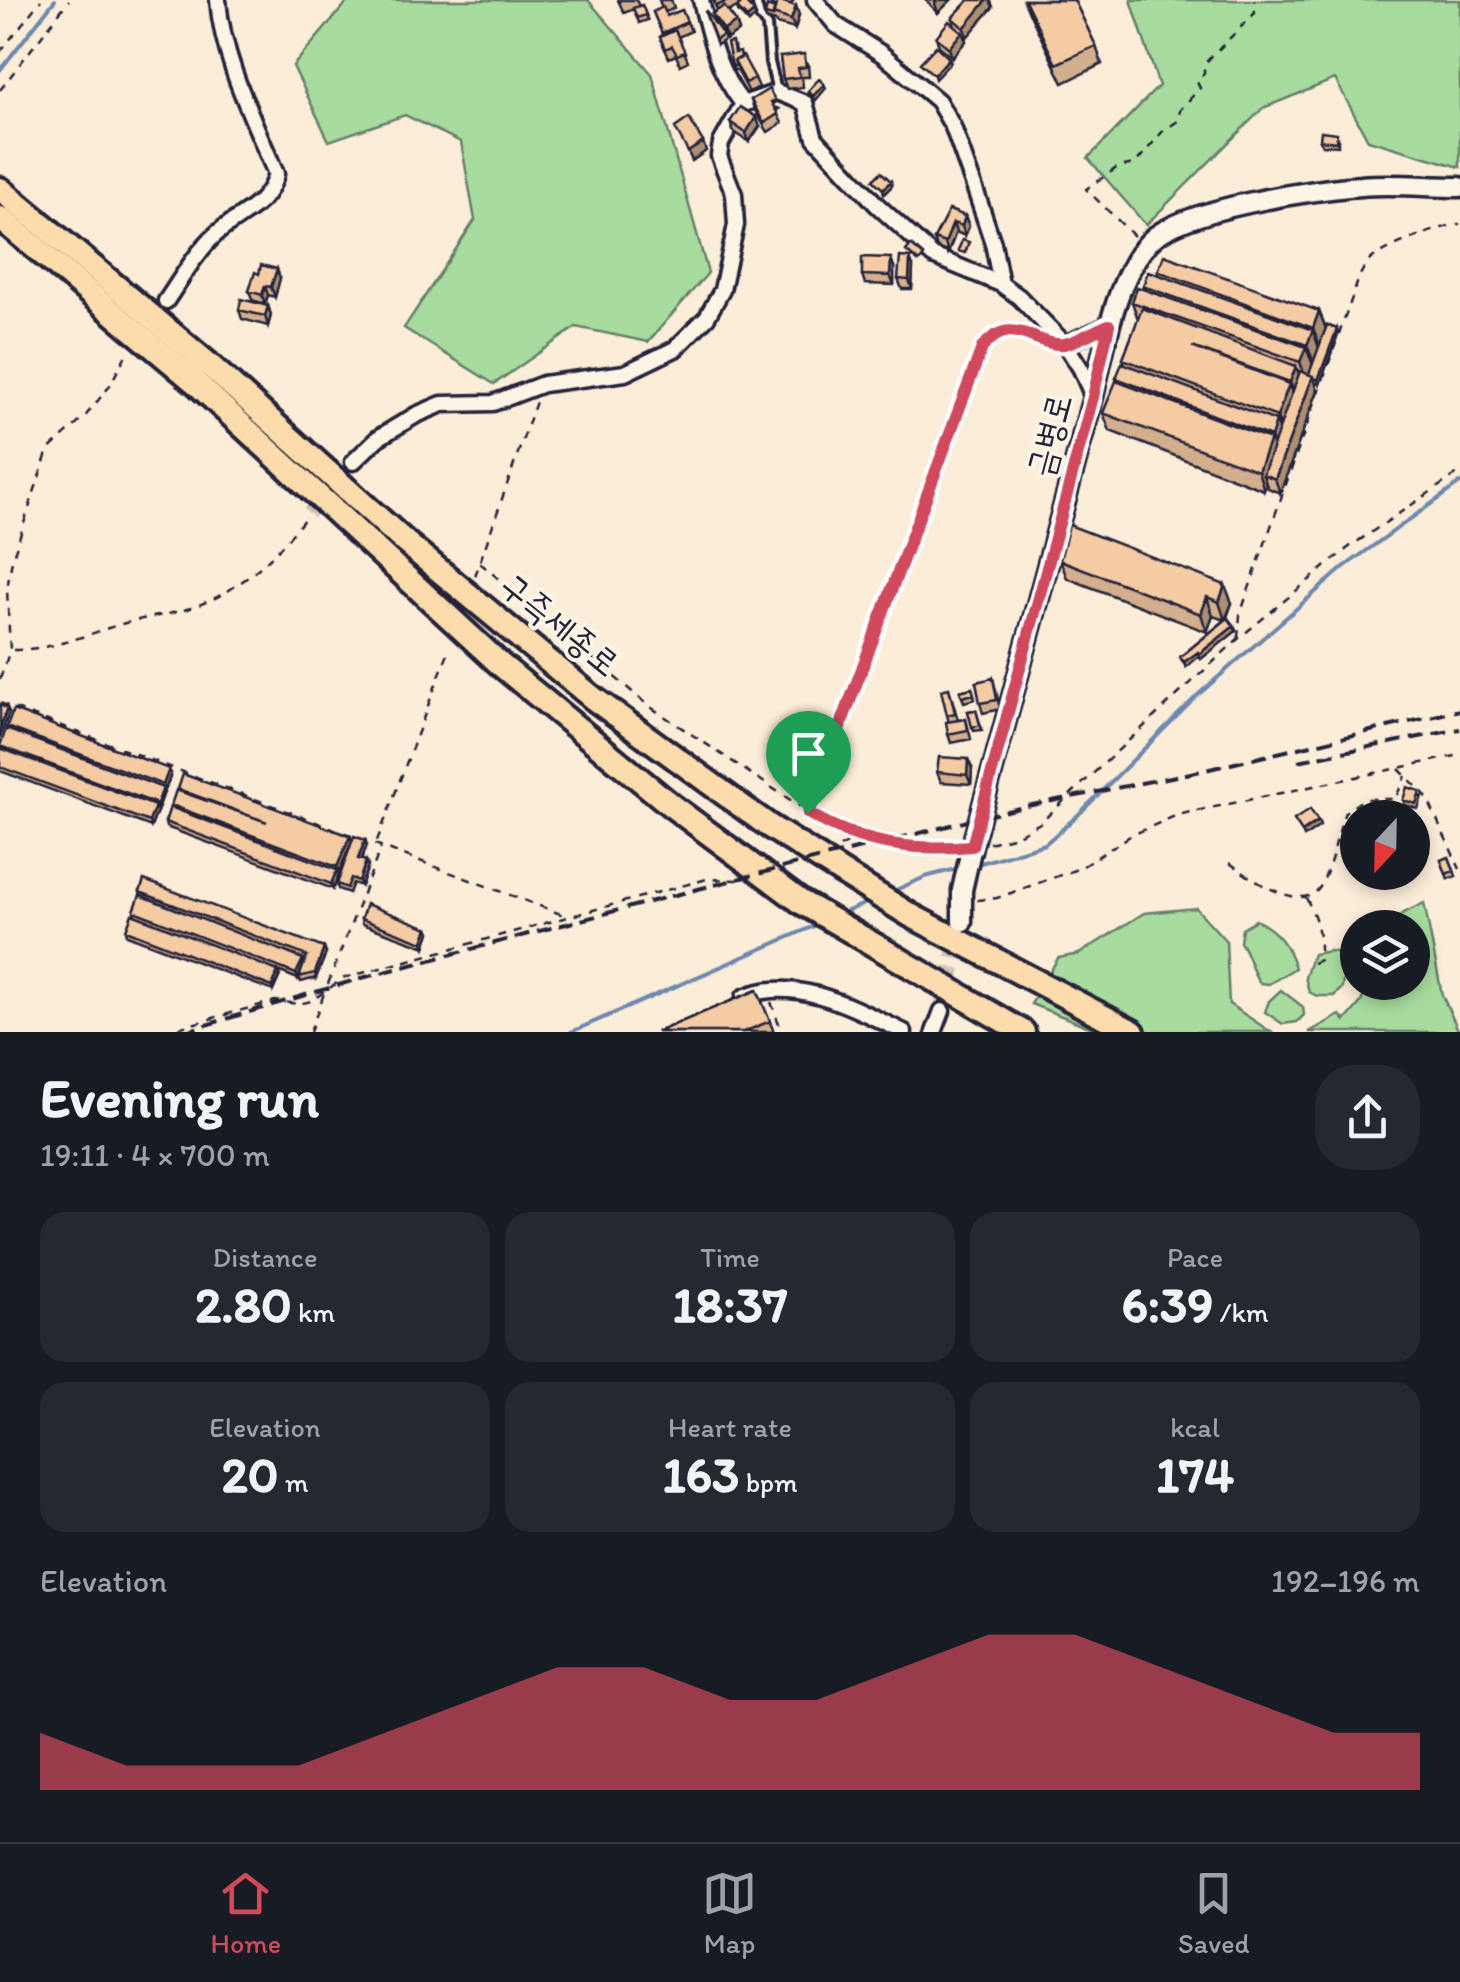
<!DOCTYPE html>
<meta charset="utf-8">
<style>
:root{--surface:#171b24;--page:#242831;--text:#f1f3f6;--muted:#9ea1a6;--line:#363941;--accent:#d1495b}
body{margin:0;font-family:Itim,"Poor Story",sans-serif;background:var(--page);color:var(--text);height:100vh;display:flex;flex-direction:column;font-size:38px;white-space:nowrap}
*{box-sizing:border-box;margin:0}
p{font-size:32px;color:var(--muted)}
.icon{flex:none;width:55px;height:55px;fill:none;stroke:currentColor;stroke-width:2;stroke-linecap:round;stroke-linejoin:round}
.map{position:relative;height:1032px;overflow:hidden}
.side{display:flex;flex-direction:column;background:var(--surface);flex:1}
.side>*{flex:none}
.needle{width:65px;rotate:202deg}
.fabs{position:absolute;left:1340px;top:800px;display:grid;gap:20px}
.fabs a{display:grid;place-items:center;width:90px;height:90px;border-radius:50%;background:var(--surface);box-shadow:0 5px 15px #0003;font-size:50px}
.pin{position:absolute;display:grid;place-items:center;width:85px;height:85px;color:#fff;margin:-102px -42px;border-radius:50% 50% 50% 0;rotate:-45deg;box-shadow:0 0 10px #0007}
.pin .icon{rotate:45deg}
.round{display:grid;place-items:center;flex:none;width:105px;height:105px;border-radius:40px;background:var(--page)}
.headline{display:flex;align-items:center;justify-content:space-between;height:170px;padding:0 40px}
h1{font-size:55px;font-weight:700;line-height:75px}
.metrics{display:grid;grid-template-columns:repeat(3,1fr);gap:15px;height:170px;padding:10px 40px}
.metrics div{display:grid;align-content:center;border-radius:25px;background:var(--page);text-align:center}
.metrics b{font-size:50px;font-weight:700}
.metrics small{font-size:28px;font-weight:400}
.metrics p{font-size:28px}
.chart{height:280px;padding:20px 40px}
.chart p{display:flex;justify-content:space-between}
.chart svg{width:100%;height:180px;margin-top:10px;fill:var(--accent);opacity:.7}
.tab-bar{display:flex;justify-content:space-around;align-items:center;height:140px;border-top:2px solid var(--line);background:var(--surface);font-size:28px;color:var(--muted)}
.tab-bar a{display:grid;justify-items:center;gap:5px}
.tab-bar .current{color:var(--accent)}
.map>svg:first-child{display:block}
.green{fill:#a8dc9e;stroke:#657f6c;stroke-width:2.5}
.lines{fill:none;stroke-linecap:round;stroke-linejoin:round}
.stream{stroke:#6e89af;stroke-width:4}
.minor-tunnel{stroke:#d0c4b9;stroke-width:14;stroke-dasharray:14 7;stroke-linecap:butt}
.tertiary-tunnel{stroke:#d0c4b9;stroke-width:18;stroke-dasharray:18 9;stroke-linecap:butt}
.service-casing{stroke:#22223b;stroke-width:14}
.minor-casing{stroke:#22223b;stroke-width:21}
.tertiary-casing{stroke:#22223b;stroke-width:25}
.trunk-casing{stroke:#22223b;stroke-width:30}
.path{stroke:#22223b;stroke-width:2.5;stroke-dasharray:8 8;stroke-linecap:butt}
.service{stroke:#fcf5e5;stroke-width:6}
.minor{stroke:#fcf5e5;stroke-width:14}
.tertiary{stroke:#fcf5e5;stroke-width:18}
.trunk{stroke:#fcdcac;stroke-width:22}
.rail{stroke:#22223b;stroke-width:4;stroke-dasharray:15 8;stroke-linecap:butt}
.wall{fill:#d3af8d;stroke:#22223b;stroke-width:2.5}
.shaded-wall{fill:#ac8e73;stroke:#22223b;stroke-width:2.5}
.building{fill:#f5cba4;stroke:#22223b;stroke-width:2.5}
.route-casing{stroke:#fff;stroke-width:20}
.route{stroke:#d1495b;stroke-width:12}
.labels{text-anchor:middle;stroke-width:8;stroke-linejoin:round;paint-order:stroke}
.street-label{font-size:35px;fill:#22223b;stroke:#fcf5e5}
</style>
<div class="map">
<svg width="1460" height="1032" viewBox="0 0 1460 1032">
<rect width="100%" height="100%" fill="#fbedd8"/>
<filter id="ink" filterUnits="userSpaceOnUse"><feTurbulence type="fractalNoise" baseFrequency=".01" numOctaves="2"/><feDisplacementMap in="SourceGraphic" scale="20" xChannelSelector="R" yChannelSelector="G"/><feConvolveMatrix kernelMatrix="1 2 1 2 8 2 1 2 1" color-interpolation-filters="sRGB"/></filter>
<g filter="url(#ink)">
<path class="green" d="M 349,0 L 588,0 L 652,74 L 708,273 L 648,342 L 576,327 L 494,384 L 404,328 L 475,220 L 461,142 L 405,115 L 329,141 L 293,66 Z
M 1131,0 L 1460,0 L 1460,167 L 1368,140 L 1335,79 L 1263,108 L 1146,225 L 1088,158 L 1159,86 Z
M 1424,903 L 1442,995 L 1459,1032 L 1309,1032 L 1340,1015 L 1345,1021 L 1361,1002 L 1369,983 L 1412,982 L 1412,928 L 1393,927 L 1398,916 Z
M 1196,908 L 1226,941 L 1229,1004 L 1271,1032 L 1102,1032 L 1031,1004 L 1058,958 L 1079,954 L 1144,913 Z
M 1256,920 C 1278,931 1288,945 1295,968 L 1269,984 L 1260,983 C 1250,970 1250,956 1240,942 L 1242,928 Z
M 1330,951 L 1341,953 L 1345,968 L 1342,988 L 1334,996 L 1317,996 L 1309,992 L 1305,977 L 1313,954 Z
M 1281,990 L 1303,1007 L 1304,1015 L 1297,1022 L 1283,1024 L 1265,1012 L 1269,1001 Z"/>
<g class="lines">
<path class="stream" d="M 0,70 L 55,0
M 974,865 L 1045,844 L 1077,816 L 1199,694 L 1344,567 L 1460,483
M 889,893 L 925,877 L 960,868
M 838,915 L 871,901
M 571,1032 L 821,923"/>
<path class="minor-tunnel" d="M 309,513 L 353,462"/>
<path class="tertiary-tunnel" d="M 942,1011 L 961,928"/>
<g class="service-casing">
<path id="service" d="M 757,5 L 760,17 L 767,26 L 770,62 L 777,91"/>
</g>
<g class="minor-casing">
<path id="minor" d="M 701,0 C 710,38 718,73 743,104 L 777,92 L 805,103 L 815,138 L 877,205 L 933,256 L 1001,284 L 1019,297 L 1065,344 L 1081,369 L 1093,397
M 815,0 L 836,25 L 882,54 L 938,101 L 953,127 L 975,189 L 993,243 L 1001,284
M 166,301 C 181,279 195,254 215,235 C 238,214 268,207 276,174 C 253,118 223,61 218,0
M 1065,344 L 1109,325
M 353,462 L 378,438 L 416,415 L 442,404 L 493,403 L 543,384 L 625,373 L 675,349 L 707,317 L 722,290 L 736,225 L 734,194 L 719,156 L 721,143 L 743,104
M 744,997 C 795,974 858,1010 904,1032
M 934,1032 L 942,1011"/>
</g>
<g class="tertiary-casing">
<path id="tertiary" d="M 962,922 L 962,890 L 972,846 L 1093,397 C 1104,350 1115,277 1150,241 C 1181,209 1314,189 1361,186 C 1393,183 1427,187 1460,187"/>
</g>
<g class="trunk-casing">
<path id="trunk" d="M 0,189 L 207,363 L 405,542 L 593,698 L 769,826 L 849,877 L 910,915 L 1133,1032
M 0,218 L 194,381 L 502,666 L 672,806 L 801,902 L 1023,1032"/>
</g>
<path class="path" d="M 0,52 L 41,0
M 0,90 L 69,0
M 1134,236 L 1086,189 L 1118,167 L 1135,164 L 1163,131 L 1178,121 L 1180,110 L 1200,88 L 1197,82 L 1204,73 L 1204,64 L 1255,13 L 1254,0
M 480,563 L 649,706 L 831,827 C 869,844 915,851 957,847
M 475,576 L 537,399
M 1238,638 L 1240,615 L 1251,583 L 1360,275 C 1363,270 1365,265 1369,261 C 1382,248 1441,226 1460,224
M 13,650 C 55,649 79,637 118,625 C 141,618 164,616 187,609 C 238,594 277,555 308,514
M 0,679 L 10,650 L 7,589 L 12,560 L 48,450 L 83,419 L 109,387 L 128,351
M 0,703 L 566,916
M 1399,769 L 1426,796 L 1460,869
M 809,812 L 983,348 C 999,328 1014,332 1037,337
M 377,841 L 449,650
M 989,843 L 1016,836 L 1040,823 L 1238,639 L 1348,548 L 1460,472
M 840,847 L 855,839
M 1230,863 C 1248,877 1302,915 1320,887 C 1332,865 1337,835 1345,812 L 1364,799 L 1395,799 L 1406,776
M 1306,898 C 1317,918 1321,936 1320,960 L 1309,965
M 977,900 L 997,898 L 1080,868 L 1130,836 L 1177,815 L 1460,755
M 328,984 L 381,847
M 771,1002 L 782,1032
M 163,1032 L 275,1001 L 299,1004 L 311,1001 L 344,978 L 707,879 L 741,880
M 310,1032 L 325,991"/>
<use href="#service" class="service"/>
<use href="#minor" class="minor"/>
<use href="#tertiary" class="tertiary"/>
<use href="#trunk" class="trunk"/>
<path class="rail" d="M 1298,761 L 1460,729
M 183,1032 L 362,978 L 702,888 L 1027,806 L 1201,771 L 1460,710"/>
</g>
<path class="wall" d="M 618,0 L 636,0 L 639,6 L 642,5 L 648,20 L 639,23 L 634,9 L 624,13 Z
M 659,0 L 671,0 L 674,8 L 665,12 L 667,16 L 682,10 L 691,31 L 678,37 L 688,61 L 680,65 L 676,55 L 669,58 L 660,37 L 663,36 L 653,12 L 662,8 Z
M 713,0 L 737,0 L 739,5 L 743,2 L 741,0 L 747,0 L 745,2 L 754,12 L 756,16 L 749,23 L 738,12 L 737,7 L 728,12 L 736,22 L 739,31 L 727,39 L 716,23 L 712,14 L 717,10 Z
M 766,0 L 794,0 L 791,4 L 799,15 L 795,29 L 776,24 L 775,20 L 775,22 L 766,19 L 765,15 L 775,8 Z
M 926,0 L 951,0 L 938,13 Z
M 969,0 L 990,0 L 993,7 L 967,37 L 963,34 L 966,41 L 952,57 L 939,46 L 936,37 L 955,26 L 952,18 Z
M 1023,0 L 1074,0 L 1096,46 L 1102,64 L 1063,83 Z
M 705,12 L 723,35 L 725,40 L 717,45 Z
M 734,46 L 735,53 L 741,57 L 755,78 L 759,87 L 749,92 L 737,70 L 734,70 L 732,66 Z
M 780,57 L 808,64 L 809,77 L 802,77 L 803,87 L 787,89 L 783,79 Z
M 751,100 L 779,109 L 776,111 L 782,123 L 768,132 L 754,109 Z
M 730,122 L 760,126 L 749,142 L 733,131 Z
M 1338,138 L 1338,146 L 1322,145 L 1320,140 Z
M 949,210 L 965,216 L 969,226 L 965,236 L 956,232 L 948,253 L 937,248 L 934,239 Z
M 894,267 L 894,285 L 865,284 L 862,275 Z
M 913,267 L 912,289 L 902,289 L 898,279 Z
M 1158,271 L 1319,311 L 1326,328 L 1338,334 L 1320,384 L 1315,383 L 1318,390 L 1280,493 L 1268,488 L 1266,484 L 1264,490 L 1110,431 L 1103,413 L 1117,381 L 1116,378 L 1125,364 L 1123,359 L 1138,319 L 1132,302 L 1144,289 L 1143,286 L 1159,275 Z
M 280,278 L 275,297 L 268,295 L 265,304 L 252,300 L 249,291 Z
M 268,306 L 271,315 L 268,326 L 242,319 L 239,310 Z
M 1060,560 L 1232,603 L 1226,620 L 1234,626 L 1236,631 L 1201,659 L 1199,656 L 1186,667 L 1180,657 L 1225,620 L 1213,616 L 1207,632 L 1067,578 Z
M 993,678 L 1000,709 L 983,713 L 980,703 Z
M 949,688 L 958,720 L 966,719 L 971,739 L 951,743 L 948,734 L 949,722 L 947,715 Z
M 972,688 L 975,699 L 964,702 L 960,691 Z
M 976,710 L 982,730 L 974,731 L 968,711 Z
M 7,727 L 171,774 L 165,790 L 163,789 L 164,792 L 158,809 L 156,808 L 157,811 L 151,827 L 0,771 L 0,748 L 1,748 L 0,746 L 8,730 Z
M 972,768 L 971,784 L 941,782 L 937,772 Z
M 178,789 L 350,836 L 352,841 L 339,872 L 338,871 L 339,874 L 333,889 L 166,827 L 165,822 L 172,808 L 171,805 L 179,791 Z
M 1422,796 L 1418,809 L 1405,805 L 1403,800 Z
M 365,840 L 367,845 L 361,860 L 366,861 L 368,866 L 361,886 L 353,883 L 349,893 L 338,889 L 337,884 Z
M 1449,857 L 1456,876 L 1448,879 L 1441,860 Z
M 140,892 L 324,948 L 326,953 L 316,978 L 301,982 L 299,977 L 306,960 L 248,938 L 303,959 L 304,963 L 298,979 L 278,971 L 280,975 L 273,991 L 127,935 L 126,930 L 135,916 L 134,911 L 141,896 Z
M 361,919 L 428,928 L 430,932 L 425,947 L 362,924 Z
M 757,990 L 774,1032 L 657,1032 Z"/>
<path class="shaded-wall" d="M 938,0 L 951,0 L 938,13 L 935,3 Z
M 987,0 L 990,0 L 993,7 L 967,37 L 964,28 Z
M 796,6 L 799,15 L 795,29 L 791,20 Z
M 754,12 L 756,16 L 749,23 L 747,18 Z
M 736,22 L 739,31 L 727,39 L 724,30 Z
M 962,32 L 966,41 L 952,57 L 949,48 Z
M 949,58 L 951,62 L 935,79 L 934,75 Z
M 824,84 L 826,88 L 815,101 L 813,96 Z
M 756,117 L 760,126 L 749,142 L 746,133 Z
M 703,142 L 706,151 L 692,161 L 688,152 Z
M 891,181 L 892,186 L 884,194 L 883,189 Z
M 965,216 L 969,226 L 965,236 L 962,226 Z
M 953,223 L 956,232 L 948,253 L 945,243 Z
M 891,258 L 894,267 L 894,285 L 890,276 Z
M 910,258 L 913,267 L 912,289 L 909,280 Z
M 277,269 L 280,278 L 275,297 L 271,287 Z
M 265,286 L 268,295 L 265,304 L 262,295 Z
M 268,306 L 271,315 L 268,326 L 265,316 Z
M 1319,311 L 1326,329 L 1320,346 L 1313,328 Z
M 1337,329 L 1338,334 L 1320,384 L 1318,380 Z
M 1313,330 L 1319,348 L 1314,363 L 1307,345 Z
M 1306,347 L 1313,365 L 1307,381 L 1300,362 Z
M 1296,366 L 1303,385 L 1297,401 L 1290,382 Z
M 1313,376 L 1318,390 L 1280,493 L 1275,479 Z
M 1289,384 L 1296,403 L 1284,436 L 1277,417 Z
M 1276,421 L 1283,439 L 1277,455 L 1271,437 Z
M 1270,439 L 1277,457 L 1263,474 L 1266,484 L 1264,490 L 1258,471 Z
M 1225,585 L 1232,603 L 1225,620 L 1219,602 Z
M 1207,597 L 1213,616 L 1207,632 L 1201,614 Z
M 1234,626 L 1236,631 L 1201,659 L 1199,654 Z
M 1198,652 L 1199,656 L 1186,667 L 1184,662 Z
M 7,708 L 9,713 L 0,738 L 0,729 Z
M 968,759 L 972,768 L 971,784 L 967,775 Z
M 169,769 L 171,774 L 165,790 L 163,785 Z
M 163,788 L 164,792 L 158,809 L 157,804 Z
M 155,806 L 157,811 L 151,827 L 149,822 Z
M 1318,821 L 1320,826 L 1304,837 L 1302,832 Z
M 350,836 L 352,841 L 339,872 L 337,867 Z
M 365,840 L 367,845 L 360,863 L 358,859 Z
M 366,861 L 368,866 L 361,886 L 359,881 Z
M 337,870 L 339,874 L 333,889 L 331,884 Z
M 428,928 L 430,932 L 425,947 L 423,942 Z
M 324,948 L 326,953 L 316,978 L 315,973 Z
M 303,959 L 304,963 L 298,979 L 296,974 Z
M 278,971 L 280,975 L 273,991 L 272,987 Z"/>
<path class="building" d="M 714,0 L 730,0 L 716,6 Z
M 774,0 L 784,0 L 783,2 L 796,6 L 791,20 L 773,14 L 777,2 Z
M 969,0 L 987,0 L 964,28 L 952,18 Z
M 1025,0 L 1074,0 L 1096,46 L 1056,64 Z
M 744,1 L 754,12 L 747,18 L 737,8 Z
M 642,5 L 646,15 L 637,18 L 633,8 Z
M 724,6 L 736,22 L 724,30 L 712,14 Z
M 767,6 L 775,9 L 773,17 L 765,15 Z
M 663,7 L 667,16 L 682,10 L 687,22 L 662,33 L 653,12 Z
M 706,11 L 723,35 L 716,40 L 705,12 Z
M 949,21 L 962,32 L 949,48 L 936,37 Z
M 675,30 L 685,52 L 677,55 L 672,46 L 665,49 L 660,37 Z
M 732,42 L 734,53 L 740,52 L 741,58 L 734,61 L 736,65 L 732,66 L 727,43 Z
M 936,46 L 949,58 L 934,75 L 920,63 Z
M 804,54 L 806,67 L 798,68 L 800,77 L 783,79 L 780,57 Z
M 743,56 L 755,78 L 746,83 L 734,61 Z
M 819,79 L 824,84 L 813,96 L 808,91 Z
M 769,89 L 775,100 L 771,102 L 778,114 L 764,123 L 751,100 Z
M 740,107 L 756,117 L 746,133 L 730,122 Z
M 689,118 L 703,142 L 688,152 L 675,128 Z
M 1321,131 L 1337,133 L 1336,142 L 1320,140 Z
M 881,172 L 891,181 L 883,189 L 873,180 Z
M 949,210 L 965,216 L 962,226 L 953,223 L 945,243 L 934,239 Z
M 962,240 L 969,242 L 965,253 L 958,251 Z
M 911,245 L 924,256 L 919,262 L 906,251 Z
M 1164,255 L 1319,311 L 1313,328 L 1158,271 Z
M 862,257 L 891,258 L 890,276 L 862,275 Z
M 900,257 L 910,258 L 909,280 L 898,279 Z
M 261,265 L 277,269 L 271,287 L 265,286 L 262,295 L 249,291 L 255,272 L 259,274 Z
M 1148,271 L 1313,330 L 1307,345 L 1143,286 Z
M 1137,287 L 1306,347 L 1300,362 L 1132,302 Z
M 241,299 L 268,306 L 265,316 L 239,310 Z
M 1142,308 L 1296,366 L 1290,382 L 1192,347 L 1289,384 L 1277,417 L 1123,359 Z
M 1327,325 L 1337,329 L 1318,380 L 1309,374 Z
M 1122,363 L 1276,421 L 1271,437 L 1116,378 Z
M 1300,371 L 1313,376 L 1275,479 L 1263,474 Z
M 1116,381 L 1270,439 L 1258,471 L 1103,413 Z
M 1069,525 L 1225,585 L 1219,602 L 1207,597 L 1201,614 L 1060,560 Z
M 1228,618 L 1234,626 L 1199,654 L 1198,652 L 1184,662 L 1180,657 Z
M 993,678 L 997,700 L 980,703 L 976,682 Z
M 949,688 L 955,713 L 947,715 L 941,690 Z
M 972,688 L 974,694 L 962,697 L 960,691 Z
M 0,705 L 7,708 L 0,729 Z
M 13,710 L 169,769 L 163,785 L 7,727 Z
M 976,710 L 980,725 L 972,727 L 968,711 Z
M 966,719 L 968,730 L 948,734 L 946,722 Z
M 6,729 L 163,788 L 157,804 L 0,746 Z
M 0,748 L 155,806 L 149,822 L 0,767 Z
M 939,757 L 968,759 L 967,775 L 937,772 Z
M 183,774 L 350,836 L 337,867 L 171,805 L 176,790 L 267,822 L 178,789 Z
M 1407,787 L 1420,791 L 1416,804 L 1403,800 Z
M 170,807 L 337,870 L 331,884 L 165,822 Z
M 1310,809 L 1318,821 L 1302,832 L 1294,820 Z
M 354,836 L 365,840 L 358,859 L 366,861 L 359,881 L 351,878 L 347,888 L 337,884 Z
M 1449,857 L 1454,871 L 1446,874 L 1441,860 Z
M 144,880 L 324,948 L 315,973 L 299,977 L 307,956 L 140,892 Z
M 140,895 L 303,959 L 296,974 L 134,911 Z
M 366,904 L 428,928 L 423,942 L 361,919 Z
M 132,914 L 278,971 L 272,987 L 126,930 Z
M 757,990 L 770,1021 L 744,1032 L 657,1032 Z"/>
</g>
<g class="lines" filter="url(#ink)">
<g class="route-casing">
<path id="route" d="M 1109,325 L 1093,397 L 972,846 C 910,851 862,845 808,813 L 982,348 C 1012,311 1034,347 1064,344 C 1074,343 1098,329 1109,325 Z"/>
</g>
<use href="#route" class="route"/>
</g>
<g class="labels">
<g class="street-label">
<text transform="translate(1049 435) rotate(-75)" y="12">금병로</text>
<text transform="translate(560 624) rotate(39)" y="12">구즉세종로</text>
</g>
</g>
</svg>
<div class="fabs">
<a><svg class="needle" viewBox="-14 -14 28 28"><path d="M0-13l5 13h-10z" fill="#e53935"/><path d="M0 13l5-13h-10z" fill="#9ea1a6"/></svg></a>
<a><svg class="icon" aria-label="layers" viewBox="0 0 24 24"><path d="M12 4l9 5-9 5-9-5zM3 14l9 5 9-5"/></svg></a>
</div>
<div class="pin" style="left:808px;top:813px;background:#1e9e55"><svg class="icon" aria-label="arrive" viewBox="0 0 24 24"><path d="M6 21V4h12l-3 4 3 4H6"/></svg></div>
</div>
<section class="side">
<div class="headline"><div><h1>Evening run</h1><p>19:11 · 4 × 700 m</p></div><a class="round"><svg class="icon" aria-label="share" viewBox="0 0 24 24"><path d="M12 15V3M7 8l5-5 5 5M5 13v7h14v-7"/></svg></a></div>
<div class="metrics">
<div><p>Distance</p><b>2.80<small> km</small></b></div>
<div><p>Time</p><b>18:37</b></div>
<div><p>Pace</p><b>6:39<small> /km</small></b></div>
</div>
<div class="metrics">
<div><p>Elevation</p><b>20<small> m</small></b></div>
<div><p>Heart rate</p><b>163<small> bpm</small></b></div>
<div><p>kcal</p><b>174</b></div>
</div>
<div class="chart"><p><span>Elevation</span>192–196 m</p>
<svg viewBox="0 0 160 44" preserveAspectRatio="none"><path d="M0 44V30L10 38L20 38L30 38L40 30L50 22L60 14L70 14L80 22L90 22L100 14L110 6L120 6L130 14L140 22L150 30L160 30V44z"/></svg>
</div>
</section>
<nav class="tab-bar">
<a class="current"><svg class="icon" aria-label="home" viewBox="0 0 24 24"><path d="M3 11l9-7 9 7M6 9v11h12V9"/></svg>Home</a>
<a><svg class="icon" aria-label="map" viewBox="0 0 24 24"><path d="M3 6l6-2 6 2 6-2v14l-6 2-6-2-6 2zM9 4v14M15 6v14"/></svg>Map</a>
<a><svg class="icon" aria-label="saved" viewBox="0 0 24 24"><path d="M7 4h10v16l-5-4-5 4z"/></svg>Saved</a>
</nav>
